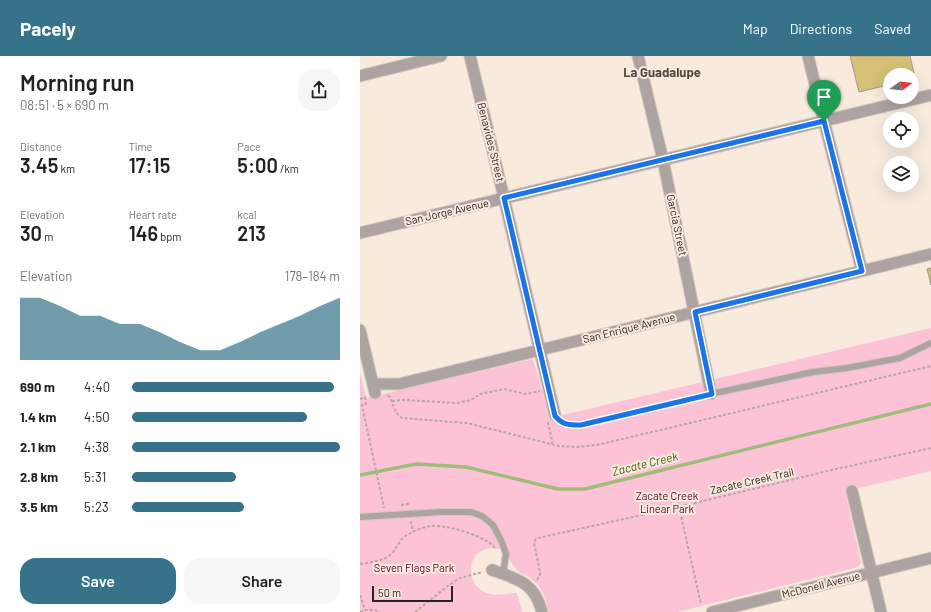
<!DOCTYPE html>
<meta charset="utf-8">
<style>
:root{--surface:#fff;--page:#f6f6f6;--text:#202124;--muted:#757577;--accent:#36738a}
body{margin:0;font-family:Barlow,sans-serif;background:var(--page);color:var(--text);height:100vh;display:flex;flex-direction:column;font-size:15px;white-space:nowrap}
*{box-sizing:border-box;margin:0}
p{font-size:13px;color:var(--muted)}
.icon{flex:none;width:22px;height:22px;fill:none;stroke:currentColor;stroke-width:2;stroke-linecap:round;stroke-linejoin:round}
.map{position:relative;flex:1;overflow:hidden}
.drawer{display:flex;flex-direction:column;background:var(--surface);width:360px}
.drawer>*{flex:none}
.needle{width:26px;rotate:76deg}
.buttons{position:absolute;left:523px;top:12px;display:grid;gap:8px}
.buttons a{display:grid;place-items:center;width:36px;height:36px;border-radius:50%;background:var(--surface);box-shadow:0 4px 16px #0002;font-size:20px}
.scale{position:absolute;left:12px;bottom:10px;width:81px;box-sizing:border-box;padding-left:4px;border:2px solid #2a2420;border-top:0;font-size:11px;line-height:14px;white-space:nowrap;color:#2a2420;-webkit-text-stroke:3px #f9eade;paint-order:stroke}
.pin{position:absolute;display:grid;place-items:center;width:34px;height:34px;color:#fff;margin:-41px -17px;border-radius:50% 50% 50% 0;rotate:-45deg;box-shadow:0 0 4px #0007}
.pin .icon{rotate:45deg}
.round{display:grid;place-items:center;flex:none;width:42px;height:42px;border-radius:16px;background:var(--page)}
.overview{display:flex;align-items:center;justify-content:space-between;height:68px;padding:0 20px}
h1{font-size:22px;font-weight:600;line-height:30px}
.figures{display:grid;grid-template-columns:repeat(3,1fr);gap:6px;height:68px;padding:4px 20px}
.figures div{display:grid;align-content:center}
.figures b{font-size:20px;font-weight:600}
.figures small{font-size:11px;font-weight:400}
.figures p{font-size:11px}
.chart{height:112px;padding:8px 20px}
.chart p{display:flex;justify-content:space-between}
.chart svg{width:100%;height:72px;margin-top:4px;fill:var(--accent);opacity:.7}
.primary-button{display:flex;gap:8px;margin-top:auto;padding:8px 20px}
.primary-button a{flex:1;height:46px;border-radius:16px;background:var(--accent);color:#fff;font-size:16px;font-weight:600;line-height:46px;text-align:center}
.primary-button a+a{background:var(--page);color:var(--text)}
ul{padding:0 20px;list-style:none;font-size:13px}
li{display:grid;grid-template-columns:64px 48px 1fr;align-items:center;height:30px}
li i{height:10px;border-radius:5px;background:var(--accent)}
header{display:flex;align-items:center;gap:24px;box-sizing:border-box;height:56px;padding:0 20px;background:var(--accent);color:#fff}
header strong{font-size:19px}
nav{display:flex;gap:22px;margin-inline-start:auto;font-size:14px}
main{display:flex;flex:1;min-height:0}
.map>svg:first-child{display:block}
.green{fill:#fcc2d6}
.lines{fill:none;stroke-linecap:round;stroke-linejoin:round}
.stream{stroke:#9fbc78;stroke-width:3.5}
.building{fill:#d5c076;stroke:#a09c8c}
.service-casing{stroke:#d4c6bc;stroke-width:8}
.minor-casing{stroke:#d4c6bc;stroke-width:13}
.path{stroke:#b5a9a0;stroke-width:2;stroke-dasharray:3 2;stroke-linecap:butt}
.service{stroke:#ada4a2;stroke-width:6}
.minor{stroke:#ada4a2;stroke-width:11}
.route-casing{stroke:#fff;stroke-width:8}
.route{stroke:#1a73e8;stroke-width:5}
.labels{text-anchor:middle;stroke-width:4;stroke-linejoin:round;paint-order:stroke}
.street-label{font-size:11px;fill:#2a2420;stroke:#f9eade}
.park-label{font-size:11px;fill:#5a0030;stroke:#f9eade}
.water-label{font-size:12px;font-style:italic;fill:#48611a;stroke:#f9eade}
.quarter-label{font-size:13px;font-weight:bold;fill:#564a3f;stroke:#f9eade}
</style>
<header>
<strong>Pacely</strong>
<nav><a>Map</a><a>Directions</a><a>Saved</a></nav>
</header>
<main>
<section class="drawer">
<div class="overview"><div><h1>Morning run</h1><p>08:51 · 5 × 690 m</p></div><a class="round"><svg class="icon" aria-label="share" viewBox="0 0 24 24"><path d="M12 15V3M7 8l5-5 5 5M5 13v7h14v-7"/></svg></a></div>
<div class="figures">
<div><p>Distance</p><b>3.45<small> km</small></b></div>
<div><p>Time</p><b>17:15</b></div>
<div><p>Pace</p><b>5:00<small> /km</small></b></div>
</div>
<div class="figures">
<div><p>Elevation</p><b>30<small> m</small></b></div>
<div><p>Heart rate</p><b>146<small> bpm</small></b></div>
<div><p>kcal</p><b>213</b></div>
</div>
<div class="chart"><p><span>Elevation</span>178–184 m</p>
<svg viewBox="0 0 160 44" preserveAspectRatio="none"><path d="M0 44V6L10 6L20 11L30 17L40 17L50 22L60 22L70 27L80 33L90 38L100 38L110 33L120 27L130 22L140 17L150 11L160 6V44z"/></svg>
</div>
<ul>
<li><b>690 m</b>4:40<i style="width:97%"></i></li>
<li><b>1.4 km</b>4:50<i style="width:84%"></i></li>
<li><b>2.1 km</b>4:38<i style="width:100%"></i></li>
<li><b>2.8 km</b>5:31<i style="width:50%"></i></li>
<li><b>3.5 km</b>5:23<i style="width:54%"></i></li>
</ul>
<div class="primary-button"><a>Save</a><a>Share</a></div>
</section>
<div class="map">
<svg width="571" height="556" viewBox="0 0 571 556">
<rect width="100%" height="100%" fill="#f9eade"/>
<path class="green" d="M 571,272 L 571,415 L 499,432 L 486,439 L 501,506 L 500,509 L 495,512 L 317,556 L 189,556 C 184,539 183,530 167,520 C 164,518 159,517 157,514 C 151,509 148,498 142,494 C 140,493 136,492 133,492 C 105,492 103,532 130,538 C 138,540 148,537 157,537 L 162,556 L 0,556 L 0,317 L 6,342 L 173,303 L 190,362 Z"/>
<g class="lines">
<path class="stream" d="M 0,419 L 56,408 L 106,411 L 198,433 L 225,433 L 571,348"/>
</g>
<path class="building" d="M 490,0 L 550,0 L 554,17 L 546,19 L 530,19 L 530,23 L 527,23 L 528,29 L 499,36 Z
M 571,212 L 571,229 L 567,213 Z"/>
<g class="lines">
<g class="service-casing">
<path id="service" d="M 195,359 C 203,369 208,369 221,369 L 351,338 L 453,316 L 487,312 L 540,302 L 571,287
M 0,461 L 81,456 L 111,456 L 122,460 L 133,469 L 142,486 L 146,498 L 143,518"/>
</g>
<g class="minor-casing">
<path id="minor" d="M 110,0 L 144,142 L 195,359
M 278,0 L 303,104 L 351,338
M 448,0 L 464,65 L 502,215
M 0,20 L 81,0
M 0,177 L 571,39
M 0,274 L 15,337
M 13,328 L 39,328 L 180,294 L 571,198
M 492,435 L 521,556
M 132,514 C 158,523 175,527 182,556
M 352,556 L 571,502"/>
</g>
<path class="path" d="M 28,339 C 32,343 32,347 34,351 C 35,356 38,359 42,362 L 107,367 L 199,390 L 217,391 L 237,389 L 571,310
M 5,341 L 6,348 L 2,349 L 24,452
M 0,343 L 6,341
M 32,345 L 45,344 L 97,347 L 111,344 L 120,338 L 144,333 L 166,338 L 180,335
M 188,366 L 192,385 L 192,388
M 41,449 L 48,448 L 48,451
M 319,451 L 341,548
M 51,465 L 53,476
M 0,508 C 12,506 26,505 33,496 C 37,491 40,484 44,481 C 52,475 63,471 73,470 C 87,469 116,478 128,486 C 131,487 133,490 135,492
M 177,524 L 180,519 L 180,516 L 174,487 L 175,484 L 178,482 L 318,451 L 476,413 L 571,392
M 0,539 L 5,554
M 0,556 C 7,553 13,553 20,556
M 55,556 L 89,529 L 100,522 L 123,516"/>
<use href="#service" class="service"/>
<use href="#minor" class="minor"/>
</g>
<g class="lines">
<g class="route-casing">
<path id="route" d="M 464,65 L 502,215 L 335,256 L 352,338 L 221,369 C 208,369 203,369 195,360 L 144,142 Z"/>
</g>
<use href="#route" class="route"/>
</g>
<g class="labels">
<g class="street-label">
<text transform="translate(131 86) rotate(76)" y="4">Benavides Street</text>
<text transform="translate(87 156) rotate(-13)" y="4">San Jorge Avenue</text>
<text transform="translate(317 169) rotate(78)" y="4">Garcia Street</text>
<text transform="translate(269 272) rotate(-14)" y="4">San Enrique Avenue</text>
<text transform="translate(392 425) rotate(-13)" y="4">Zacate Creek Trail</text>
<text transform="translate(461 529) rotate(-14)" y="4">McDonell Avenue</text>
</g>
<g class="park-label">
<text x="307" y="444">Zacate Creek<tspan x="307" dy="13">Linear Park</tspan></text>
<text x="54" y="516">Seven Flags Park</text>
</g>
<g class="water-label">
<text transform="translate(285 408) rotate(-14)" y="4">Zacate Creek</text>
</g>
<g class="quarter-label">
<text x="302" y="21">La Guadalupe</text>
</g>
</g>
</svg>
<div class="buttons">
<a><svg class="needle" viewBox="-14 -14 28 28"><path d="M0-13l5 13h-10z" fill="#e53935"/><path d="M0 13l5-13h-10z" fill="#757577"/></svg></a>
<a><svg class="icon" aria-label="locate" viewBox="0 0 24 24"><circle cx="12" cy="12" r="6"/><path d="M12 2v4M12 18v4M2 12h4M18 12h4"/></svg></a>
<a><svg class="icon" aria-label="layers" viewBox="0 0 24 24"><path d="M12 4l9 5-9 5-9-5zM3 14l9 5 9-5"/></svg></a>
</div>
<div class="scale">50 m</div>
<div class="pin" style="left:464px;top:65px;background:#1e9e55"><svg class="icon" aria-label="arrive" viewBox="0 0 24 24"><path d="M6 21V4h12l-3 4 3 4H6"/></svg></div>
</div>
</main>
